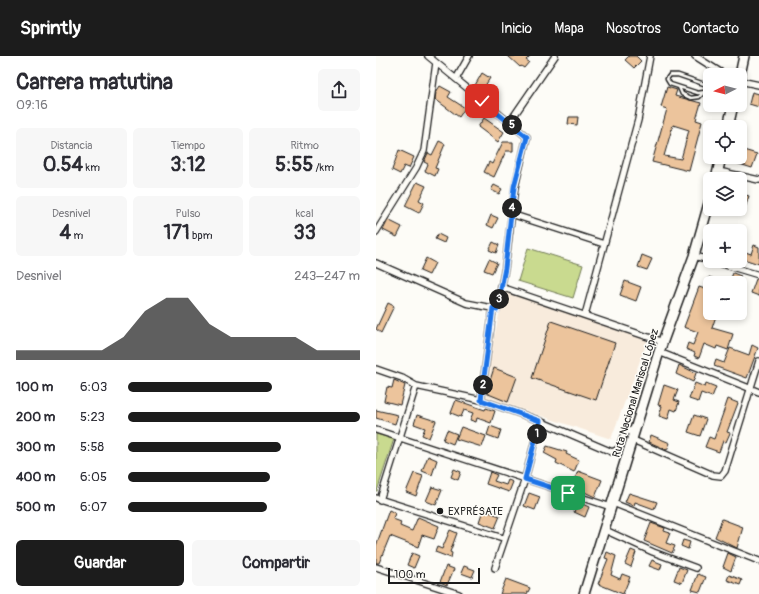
<!DOCTYPE html>
<html lang="es">
<meta charset="utf-8">
<style>
:root{--surface:#fff;--page:#f7f7f7;--text:#2b2b33;--muted:#7c7c81;--accent:#1c1c1c}
body{margin:0;font-family:Pangolin,sans-serif;background:var(--page);color:var(--text);height:100vh;display:flex;flex-direction:column;font-size:15px;white-space:nowrap}
*{box-sizing:border-box;margin:0}
p{font-size:13px;color:var(--muted)}
.icon{flex:none;width:22px;height:22px;fill:none;stroke:currentColor;stroke-width:2;stroke-linecap:round;stroke-linejoin:round}
.map{position:relative;flex:1;overflow:hidden}
.side{display:flex;flex-direction:column;background:var(--surface);width:376px}
.side>*{flex:none}
.needle{width:26px;rotate:264deg}
.buttons{position:absolute;left:327px;top:12px;display:grid;gap:8px}
.buttons a{display:grid;place-items:center;width:44px;height:44px;border-radius:6px;background:var(--surface);box-shadow:0 2px 6px #0003;font-size:20px}
.scale{position:absolute;left:12px;bottom:10px;width:92px;box-sizing:border-box;padding-left:4px;border:2px solid #1c1c1c;border-top:0;font-size:11px;line-height:14px;white-space:nowrap;color:#1c1c1c;-webkit-text-stroke:3px #fdfcf7;paint-order:stroke}
.pin{position:absolute;display:grid;place-items:center;width:34px;height:34px;color:#fff;margin:-17px;border-radius:8px;box-shadow:0 2px 6px #0006}
.km{position:absolute;width:20px;height:20px;margin:-10px;border-radius:50%;background:#222;color:#fff;font-size:11px;line-height:20px;text-align:center}
.round{display:grid;place-items:center;flex:none;width:42px;height:42px;border-radius:6px;background:var(--page)}
.headline{display:flex;align-items:center;justify-content:space-between;height:68px;padding:0 16px}
h1{font-size:22px;font-weight:700;line-height:30px}
.stats{display:grid;grid-template-columns:repeat(3,1fr);gap:6px;height:68px;padding:4px 16px}
.stats div{display:grid;align-content:center;border-radius:6px;background:var(--page);text-align:center}
.stats b{font-size:20px;font-weight:700}
.stats small{font-size:11px;font-weight:400}
.stats p{font-size:11px}
.chart{height:112px;padding:8px 16px}
.chart p{display:flex;justify-content:space-between}
.chart svg{width:100%;height:72px;margin-top:4px;fill:var(--accent);opacity:.7}
.cta{display:flex;gap:8px;margin-top:auto;padding:8px 16px}
.cta a{flex:1;height:46px;border-radius:6px;background:var(--accent);color:#fff;font-size:16px;font-weight:700;line-height:46px;text-align:center}
.cta a+a{background:var(--page);color:var(--text)}
ul{padding:0 16px;list-style:none;font-size:13px}
li{display:grid;grid-template-columns:64px 48px 1fr;align-items:center;height:30px}
li i{height:10px;border-radius:5px;background:var(--accent)}
header{display:flex;align-items:center;gap:24px;box-sizing:border-box;height:56px;padding:0 20px;background:var(--accent);color:#fff}
header strong{font-size:19px}
nav{display:flex;gap:22px;margin-inline-start:auto;font-size:14px}
main{display:flex;flex:1;min-height:0}
.map>svg:first-child{display:block}
.built{fill:#f8ebdc}
.green{fill:#c9da8f;stroke:#727b56}
.building{fill:#ecc49c;stroke:#1c1c1c;fill-rule:evenodd}
.lines{fill:none;stroke-linecap:round;stroke-linejoin:round}
.service-casing{stroke:#1c1c1c;stroke-width:5.5}
.minor-casing{stroke:#1c1c1c;stroke-width:8}
.trunk-casing{stroke:#1c1c1c;stroke-width:12}
.service{stroke:#fdfcf7;stroke-width:2.5}
.minor{stroke:#fdfcf7;stroke-width:5.5}
.trunk{stroke:#fdfcf7;stroke-width:9}
.route-casing{stroke:#fff;stroke-width:8}
.route{stroke:#1a73e8;stroke-width:5}
.poi-dot{fill:#1c1c1c;stroke:#fdfcf7;stroke-width:1.5}
.labels{text-anchor:middle;stroke-width:3;stroke-linejoin:round;paint-order:stroke}
.street-label{font-size:11px;fill:#1c1c1c;stroke:#fdfcf7}
.poi-label{font-size:11px;fill:#1c1c1c;stroke:#fdfcf7;text-anchor:start}
</style>
<header>
<strong>Sprintly</strong>
<nav><a>Inicio</a><a>Mapa</a><a>Nosotros</a><a>Contacto</a></nav>
</header>
<main>
<section class="side">
<div class="headline"><div><h1>Carrera matutina</h1><p>09:16</p></div><a class="round"><svg class="icon" aria-label="share" viewBox="0 0 24 24"><path d="M12 15V3M7 8l5-5 5 5M5 13v7h14v-7"/></svg></a></div>
<div class="stats">
<div><p>Distancia</p><b>0.54<small> km</small></b></div>
<div><p>Tiempo</p><b>3:12</b></div>
<div><p>Ritmo</p><b>5:55<small> /km</small></b></div>
</div>
<div class="stats">
<div><p>Desnivel</p><b>4<small> m</small></b></div>
<div><p>Pulso</p><b>171<small> bpm</small></b></div>
<div><p>kcal</p><b>33</b></div>
</div>
<div class="chart"><p><span>Desnivel</span>243–247 m</p>
<svg viewBox="0 0 160 44" preserveAspectRatio="none"><path d="M0 44V38L10 38L20 38L30 38L40 38L50 30L60 14L70 6L80 6L90 22L100 30L110 30L120 30L130 30L140 38L150 38L160 38V44z"/></svg>
</div>
<ul>
<li><b>100 m</b>6:03<i style="width:62%"></i></li>
<li><b>200 m</b>5:23<i style="width:100%"></i></li>
<li><b>300 m</b>5:58<i style="width:66%"></i></li>
<li><b>400 m</b>6:05<i style="width:61%"></i></li>
<li><b>500 m</b>6:07<i style="width:60%"></i></li>
</ul>
<div class="cta"><a>Guardar</a><a>Compartir</a></div>
</section>
<div class="map">
<svg width="383" height="538" viewBox="0 0 383 538">
<rect width="100%" height="100%" fill="#fdfcf7"/>
<filter id="ink" filterUnits="userSpaceOnUse"><feTurbulence type="fractalNoise" baseFrequency=".025" numOctaves="2"/><feDisplacementMap in="SourceGraphic" scale="8" xChannelSelector="R" yChannelSelector="G"/><feConvolveMatrix kernelMatrix="1 2 1 2 8 2 1 2 1" color-interpolation-filters="sRGB"/></filter>
<g filter="url(#ink)">
<path class="built" d="M 128,236 L 209,259 L 272,283 L 235,383 L 105,340 Z"/>
<path class="green" d="M 152,192 L 207,209 L 197,242 L 142,225 Z
M 0,378 L 18,383 L 1,435 L 0,435 Z"/>
<path class="building" d="M 132,0 L 154,0 L 150,4 L 153,6 L 148,12 L 145,10 L 144,11 Z
M 253,0 L 260,0 L 265,5 L 258,12 L 249,4 Z
M 106,17 L 114,22 L 107,33 L 104,32 L 103,34 L 98,31 Z
M 64,30 L 75,36 L 72,41 L 89,52 L 83,61 L 59,43 L 60,36 Z
M 291,31 L 301,34 L 299,40 L 325,47 L 320,64 L 326,66 L 313,115 L 276,106 L 291,53 L 285,51 ZM 297,69 L 313,74 L 305,103 L 288,100 Z
M 376,36 L 383,38 L 383,51 L 373,48 Z
M 193,61 L 202,61 L 201,69 L 192,68 Z
M 108,62 L 128,76 L 122,86 L 102,71 Z
M 63,85 L 69,88 L 59,112 L 62,113 L 59,120 L 49,115 L 52,108 L 48,106 L 52,97 L 56,99 Z
M 127,86 L 137,86 L 137,95 L 130,95 L 118,121 L 108,116 L 113,106 L 116,108 Z
M 364,93 L 381,98 L 376,112 L 360,107 L 362,101 L 364,101 Z
M 23,94 L 38,101 L 33,112 L 28,110 L 24,118 L 16,114 Z
M 41,126 L 50,130 L 43,144 L 48,147 L 43,157 L 29,150 Z
M 118,129 L 126,133 L 123,138 L 115,134 Z
M 364,137 L 373,140 L 369,152 L 364,151 Z
M 115,159 L 122,162 L 117,172 L 111,169 Z
M 12,164 L 26,171 L 21,181 L 7,174 Z
M 62,178 L 70,182 L 68,187 L 59,183 Z
M 117,186 L 123,189 L 120,197 L 113,194 Z
M 378,189 L 383,191 L 383,208 L 364,202 L 364,194 L 375,198 Z
M 266,199 L 276,203 L 271,214 L 262,211 Z
M 50,202 L 59,207 L 53,219 L 44,215 Z
M 113,203 L 121,207 L 116,217 L 108,214 Z
M 357,217 L 365,220 L 362,227 L 353,227 Z
M 333,221 L 346,226 L 334,227 L 334,240 L 330,250 L 334,251 L 334,257 L 341,257 L 336,272 L 357,278 L 352,294 L 341,290 L 340,293 L 328,288 L 323,302 L 318,300 L 319,297 L 310,293 L 312,287 L 317,289 L 322,276 L 308,271 L 323,231 L 329,233 Z
M 380,223 L 383,223 L 383,240 L 375,237 Z
M 249,225 L 265,231 L 260,245 L 244,239 Z
M 12,247 L 18,250 L 5,277 L 0,273 Z
M 175,265 L 239,287 L 220,344 L 156,322 Z
M 376,289 L 382,292 L 371,322 L 338,310 L 340,304 L 348,307 L 354,292 L 373,299 Z
M 303,309 L 320,317 L 317,326 L 300,318 Z
M 118,312 L 141,321 L 132,346 L 110,337 Z
M 18,324 L 29,329 L 24,349 L 8,345 L 11,331 L 16,332 Z
M 319,327 L 329,331 L 330,327 L 340,331 L 336,341 L 325,337 L 322,346 L 313,343 Z
M 288,329 L 302,334 L 298,344 L 303,346 L 300,355 L 295,353 L 292,363 L 283,360 L 286,350 L 282,349 Z
M 352,343 L 362,347 L 351,376 L 354,377 L 350,386 L 347,385 L 343,396 L 329,391 L 333,381 L 338,383 Z
M 80,344 L 109,354 L 110,352 L 119,355 L 115,367 L 101,362 L 100,366 L 94,364 L 97,357 L 88,354 L 85,361 L 75,357 Z
M 0,354 L 22,359 L 19,368 L 0,362 Z
M 41,359 L 60,365 L 53,382 L 46,379 L 49,372 L 38,368 Z
M 318,359 L 330,363 L 324,380 L 312,376 Z
M 114,370 L 125,374 L 122,383 L 111,379 Z
M 85,371 L 110,380 L 106,391 L 80,383 Z
M 71,374 L 81,378 L 77,388 L 67,384 Z
M 275,379 L 294,387 L 291,394 L 273,386 Z
M 171,390 L 191,396 L 190,398 L 203,404 L 198,416 L 180,407 L 181,404 L 168,397 Z
M 52,400 L 61,404 L 56,419 L 46,415 Z
M 78,413 L 85,416 L 82,424 L 75,421 Z
M 202,415 L 226,424 L 219,441 L 196,430 Z
M 114,416 L 121,419 L 118,425 L 130,429 L 132,424 L 137,426 L 133,436 L 110,428 Z
M 38,417 L 47,420 L 40,440 L 30,436 Z
M 56,431 L 66,434 L 60,449 L 50,445 Z
M 153,437 L 164,441 L 159,454 L 148,450 Z
M 253,437 L 281,446 L 278,453 L 259,446 L 258,450 L 249,446 Z
M 180,439 L 187,442 L 184,450 L 177,447 Z
M 202,446 L 213,451 L 209,461 L 198,456 Z
M 13,454 L 19,457 L 17,463 L 25,466 L 24,470 L 36,475 L 42,461 L 63,470 L 58,483 L 46,479 L 42,491 L 14,480 L 3,507 L 0,507 L 0,490 Z
M 107,454 L 124,460 L 119,472 L 103,466 Z
M 346,463 L 367,471 L 361,492 L 339,481 Z
M 275,467 L 289,472 L 288,475 L 294,477 L 290,487 L 299,490 L 296,497 L 268,485 Z
M 74,474 L 81,477 L 74,496 L 76,497 L 75,502 L 59,496 L 61,491 L 66,493 Z
M 307,484 L 314,486 L 312,493 L 305,490 Z
M 255,494 L 260,496 L 255,511 L 249,508 Z
M 231,496 L 240,500 L 235,519 L 244,523 L 246,518 L 254,521 L 247,538 L 222,528 L 232,503 L 229,502 Z
M 36,497 L 43,500 L 38,512 L 31,509 Z
M 352,497 L 360,501 L 355,515 L 347,511 Z
M 276,504 L 286,508 L 284,514 L 273,510 Z
M 70,510 L 78,513 L 71,529 L 64,526 Z
M 88,510 L 99,514 L 96,521 L 85,517 Z
M 303,511 L 311,514 L 306,527 L 298,524 Z
M 322,518 L 330,521 L 324,536 L 316,534 Z
M 353,519 L 366,524 L 364,529 L 351,524 Z
M 130,523 L 154,532 L 151,538 L 124,538 Z"/>
<g class="lines">
<g class="service-casing">
<path id="service" d="M 334,30 L 302,19 L 294,19 L 291,23 L 294,28 L 322,37 L 329,36 L 334,30
M 303,31 L 306,38 L 315,42 L 323,41 L 327,37"/>
</g>
<g class="minor-casing">
<path id="minor" d="M 319,0 L 349,19
M 80,23 L 93,0
M 364,25 L 383,29
M 133,67 L 179,0
M 342,115 L 383,124
M 135,158 L 228,188
M 0,176 L 40,112 L 48,95 L 60,7
M 318,200 L 334,204
M 336,205 L 383,219
M 0,207 L 90,247 L 121,253 L 129,212 L 139,131 L 151,81 L 52,0
M 125,231 L 287,286
M 209,259 L 262,64 L 274,0
M 283,296 L 383,336
M 0,313 L 26,322 L 40,330 L 105,344 L 159,363 L 236,396 L 243,393 C 246,383 247,373 260,374
M 105,344 L 117,253
M 0,374 L 235,451
M 257,384 L 337,419 L 345,420 L 349,415 L 383,305
M 0,442 L 127,482
M 4,444 L 40,330
M 237,447 L 383,505
M 229,474 L 277,496 L 320,512
M 0,511 L 83,538
M 119,512 L 149,423 L 164,365"/>
</g>
<g class="trunk-casing">
<path id="trunk" d="M 364,19 L 368,0
M 352,71 L 357,49
M 340,123 L 345,101
M 208,538 L 283,296 L 318,200 L 334,144"/>
</g>
<use href="#service" class="service"/>
<use href="#minor" class="minor"/>
<use href="#trunk" class="trunk"/>
</g>
</g>
<g class="lines" filter="url(#ink)">
<g class="route-casing">
<path id="route" d="M 106,45 L 151,81 L 138,131 L 129,212 L 121,254 L 117,252 L 105,344 L 164,365 L 149,423 L 192,437"/>
</g>
<use href="#route" class="route"/>
</g>
<circle class="poi-dot" cx="64" cy="455" r="4"/>
<g class="labels">
<g class="street-label">
<text transform="translate(259 337) rotate(-73)" y="4">Ruta Nacional Mariscal López</text>
</g>
<g class="poi-label">
<text x="72" y="459">EXPRÉSATE</text>
</g>
</g>
</svg>
<div class="buttons">
<a><svg class="needle" viewBox="-14 -14 28 28"><path d="M0-13l5 13h-10z" fill="#e53935"/><path d="M0 13l5-13h-10z" fill="#7c7c81"/></svg></a>
<a><svg class="icon" aria-label="locate" viewBox="0 0 24 24"><circle cx="12" cy="12" r="6"/><path d="M12 2v4M12 18v4M2 12h4M18 12h4"/></svg></a>
<a><svg class="icon" aria-label="layers" viewBox="0 0 24 24"><path d="M12 4l9 5-9 5-9-5zM3 14l9 5 9-5"/></svg></a>
<a>+</a>
<a>−</a>
</div>
<div class="scale">100 m</div>
<div class="pin" style="left:192px;top:437px;background:#1e9e55"><svg class="icon" aria-label="arrive" viewBox="0 0 24 24"><path d="M6 21V4h12l-3 4 3 4H6"/></svg></div>
<div class="pin" style="left:106px;top:45px;background:#d93025"><svg class="icon" aria-label="check" viewBox="0 0 24 24"><path d="M5 12l5 5 9-10"/></svg></div>
<b class="km" style="left:161px;top:378px">1</b>
<b class="km" style="left:107px;top:329px">2</b>
<b class="km" style="left:123px;top:243px">3</b>
<b class="km" style="left:136px;top:152px">4</b>
<b class="km" style="left:136px;top:69px">5</b>
</div>
</main>
